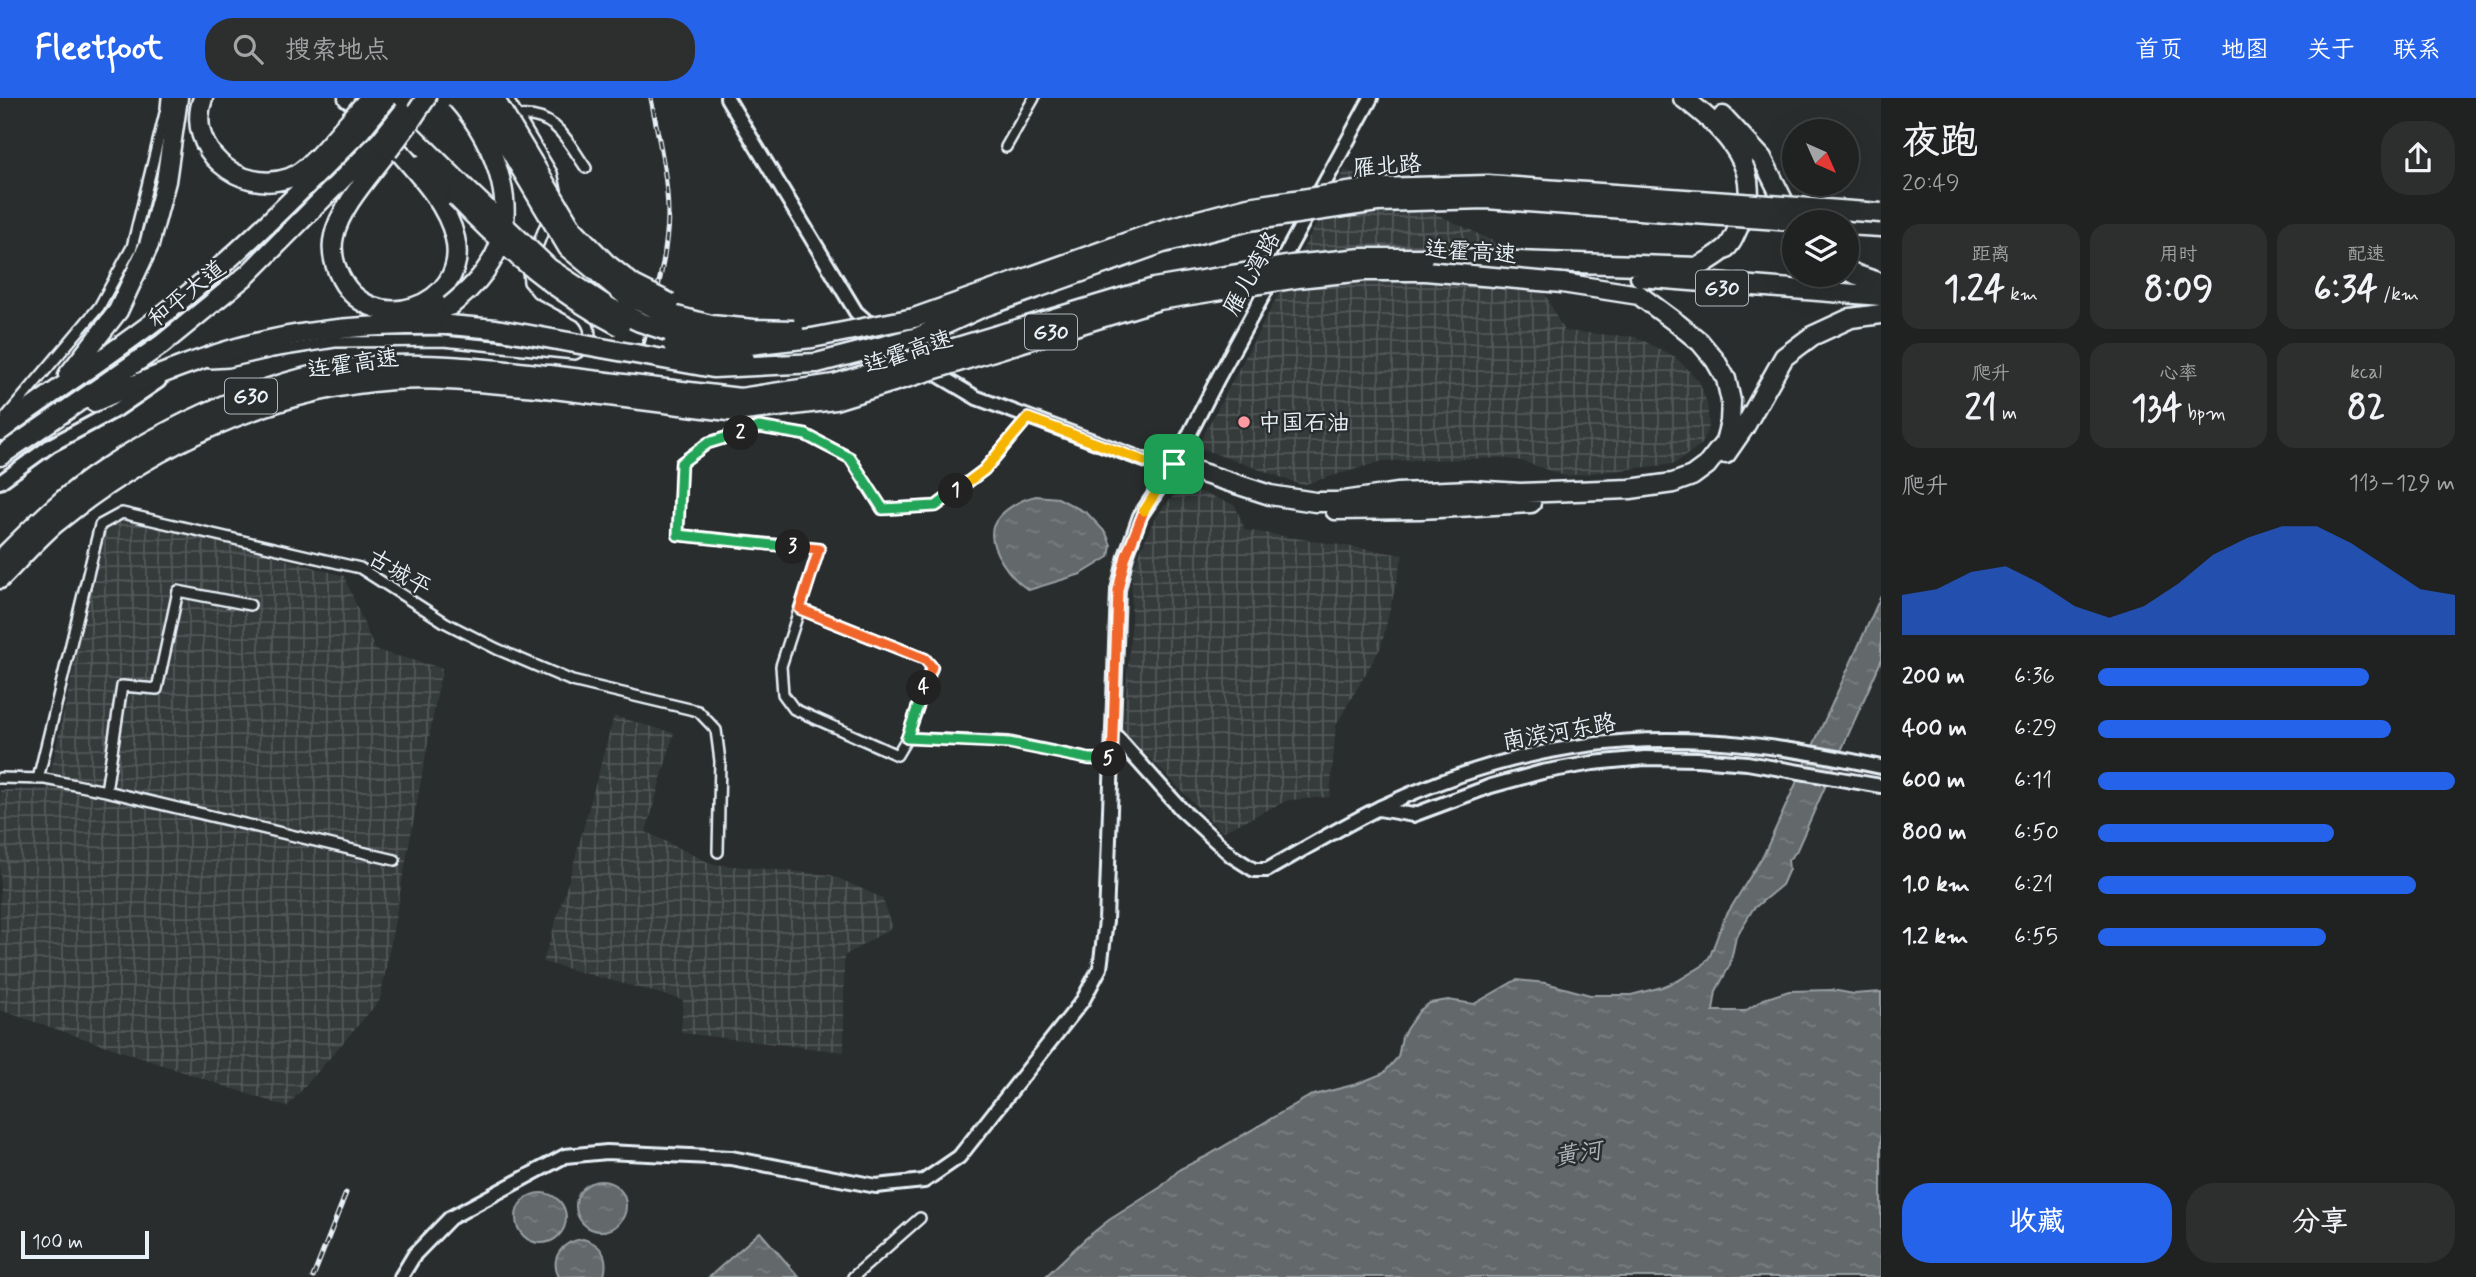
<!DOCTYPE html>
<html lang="zh">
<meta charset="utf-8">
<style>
:root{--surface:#202222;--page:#2d2f2f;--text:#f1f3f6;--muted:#a2a4a5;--line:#3d3f40;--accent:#2563eb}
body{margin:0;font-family:Mynerve,"LXGW WenKai TC",sans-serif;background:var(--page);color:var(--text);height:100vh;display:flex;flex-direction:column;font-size:26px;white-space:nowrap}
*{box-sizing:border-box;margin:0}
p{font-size:23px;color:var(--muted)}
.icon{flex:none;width:38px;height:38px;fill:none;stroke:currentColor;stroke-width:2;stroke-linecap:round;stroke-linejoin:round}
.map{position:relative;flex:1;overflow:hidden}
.details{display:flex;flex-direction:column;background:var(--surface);width:595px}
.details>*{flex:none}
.needle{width:46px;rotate:135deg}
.tools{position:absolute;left:1782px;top:21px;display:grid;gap:14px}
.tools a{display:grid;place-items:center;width:77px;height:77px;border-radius:50%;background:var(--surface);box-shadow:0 7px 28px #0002,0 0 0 2px var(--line);font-size:35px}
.scale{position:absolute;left:21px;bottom:18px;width:128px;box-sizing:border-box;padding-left:7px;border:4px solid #e8f1f8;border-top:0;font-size:19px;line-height:24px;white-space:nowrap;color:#e8f1f8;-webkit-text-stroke:5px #2a2d2e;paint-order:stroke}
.pin{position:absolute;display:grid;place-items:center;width:60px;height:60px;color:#fff;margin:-30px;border-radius:14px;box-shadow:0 4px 10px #0006}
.km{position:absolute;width:35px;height:35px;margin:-18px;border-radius:50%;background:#222;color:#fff;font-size:19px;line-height:35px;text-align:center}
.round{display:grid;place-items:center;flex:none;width:74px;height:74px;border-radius:28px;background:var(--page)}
.overview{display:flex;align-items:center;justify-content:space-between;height:119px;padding:0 21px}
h1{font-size:38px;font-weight:700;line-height:52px}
.stats{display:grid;grid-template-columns:repeat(3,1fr);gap:10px;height:119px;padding:7px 21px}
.stats div{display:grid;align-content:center;border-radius:18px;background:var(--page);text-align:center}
.stats b{font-size:35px;font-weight:700}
.stats small{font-size:19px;font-weight:400}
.stats p{font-size:19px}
.chart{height:196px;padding:14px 21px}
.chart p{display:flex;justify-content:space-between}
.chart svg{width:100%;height:126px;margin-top:7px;fill:var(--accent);opacity:.7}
.primary-button{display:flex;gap:14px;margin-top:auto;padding:14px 21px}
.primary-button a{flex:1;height:80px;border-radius:28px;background:var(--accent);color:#fff;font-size:28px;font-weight:700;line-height:80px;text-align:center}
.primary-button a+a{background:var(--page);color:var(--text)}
ul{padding:0 21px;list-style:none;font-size:23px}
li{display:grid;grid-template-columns:112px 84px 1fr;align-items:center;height:52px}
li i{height:18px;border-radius:9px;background:var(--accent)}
header{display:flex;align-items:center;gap:42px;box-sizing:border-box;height:98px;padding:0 35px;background:var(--accent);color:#fff}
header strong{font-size:33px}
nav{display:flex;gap:38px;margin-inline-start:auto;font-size:24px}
.search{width:490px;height:63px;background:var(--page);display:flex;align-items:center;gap:18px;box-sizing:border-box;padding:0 24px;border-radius:28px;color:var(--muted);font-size:26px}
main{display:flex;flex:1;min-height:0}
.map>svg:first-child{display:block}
.industrial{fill:url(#industrial-grid)}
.water{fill:url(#water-ripples);stroke:#989fa3;stroke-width:2}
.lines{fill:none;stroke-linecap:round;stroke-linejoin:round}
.street-casing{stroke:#e8f1f8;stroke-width:14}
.secondary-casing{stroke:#e8f1f8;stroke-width:18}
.highway-casing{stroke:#e8f1f8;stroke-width:23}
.street{stroke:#2a2d2e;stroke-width:9}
.secondary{stroke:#2a2d2e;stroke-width:12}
.highway{stroke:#2a2d2e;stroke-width:18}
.rail-casing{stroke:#e8f1f8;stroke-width:5}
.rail{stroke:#2a2d2e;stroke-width:2.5;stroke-dasharray:8;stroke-linecap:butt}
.highway-bridge-casing{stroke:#e8f1f8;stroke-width:23;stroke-linecap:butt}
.highway-bridge{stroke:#2a2d2e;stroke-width:18}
.split-1-casing{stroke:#fff;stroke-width:14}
.split-2-casing{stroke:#fff;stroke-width:14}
.split-3-casing{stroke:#fff;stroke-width:14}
.split-4-casing{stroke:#fff;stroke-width:14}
.split-5-casing{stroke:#fff;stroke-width:14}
.split-6-casing{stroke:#fff;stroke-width:14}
.split-7-casing{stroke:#fff;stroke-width:14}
.split-1{stroke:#f5b400;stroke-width:9}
.split-2{stroke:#22a559;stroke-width:9}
.split-3{stroke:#22a559;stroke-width:9}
.split-4{stroke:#f0652b;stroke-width:9}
.split-5{stroke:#22a559;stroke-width:9}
.split-6{stroke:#f0652b;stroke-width:9}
.split-7{stroke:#f5b400;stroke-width:9}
.poi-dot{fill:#ff9aa2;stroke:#2a2d2e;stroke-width:2.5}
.labels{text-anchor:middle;stroke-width:5;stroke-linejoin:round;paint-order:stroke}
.shield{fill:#2a2d2e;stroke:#afb6bb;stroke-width:2}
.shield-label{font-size:21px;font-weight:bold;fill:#e8f1f8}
.street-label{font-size:23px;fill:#e8f1f8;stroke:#2a2d2e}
.poi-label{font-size:23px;fill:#e8f1f8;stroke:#2a2d2e;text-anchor:start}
.water-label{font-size:24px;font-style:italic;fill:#acb3b9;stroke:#2a2d2e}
</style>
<header>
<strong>Fleetfoot</strong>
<div class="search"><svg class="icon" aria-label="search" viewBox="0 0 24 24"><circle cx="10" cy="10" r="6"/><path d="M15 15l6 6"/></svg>搜索地点</div>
<nav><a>首页</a><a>地图</a><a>关于</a><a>联系</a></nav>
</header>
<main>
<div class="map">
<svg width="1881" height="1179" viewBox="0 0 1881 1179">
<defs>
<pattern id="industrial-grid" width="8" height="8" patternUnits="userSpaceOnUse" patternTransform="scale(1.75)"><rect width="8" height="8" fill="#363a3b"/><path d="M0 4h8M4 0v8" fill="none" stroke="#535758"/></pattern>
<pattern id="water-ripples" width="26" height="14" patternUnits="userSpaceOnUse" patternTransform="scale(1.75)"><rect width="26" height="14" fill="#63686b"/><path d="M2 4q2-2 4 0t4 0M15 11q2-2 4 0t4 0" fill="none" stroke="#797e81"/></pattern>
</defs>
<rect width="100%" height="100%" fill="#2a2d2e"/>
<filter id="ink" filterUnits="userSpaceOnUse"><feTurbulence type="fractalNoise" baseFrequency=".0143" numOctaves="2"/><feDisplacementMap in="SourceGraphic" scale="14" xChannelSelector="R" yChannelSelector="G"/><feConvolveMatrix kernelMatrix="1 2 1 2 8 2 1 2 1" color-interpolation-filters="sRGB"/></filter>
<g filter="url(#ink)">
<path class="industrial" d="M 1345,72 L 1526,159 L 1564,233 L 1636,239 L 1675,259 L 1699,283 L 1707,305 L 1709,328 L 1702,346 L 1674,366 L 1565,378 L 1522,363 L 1501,360 L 1383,363 L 1302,387 L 1197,349 Z
M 1182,387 L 1235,407 L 1245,432 L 1403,457 L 1381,549 L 1336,627 L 1330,699 L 1288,702 L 1222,734 L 1123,633 L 1131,529 L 1132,473 L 1154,421 Z
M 107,416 L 130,417 L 344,478 L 375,552 L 442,570 L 380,902 L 287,1009 L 0,912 L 0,692 L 47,691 Z
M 614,618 L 674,635 L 646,734 L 712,766 L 831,777 L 882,800 L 893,829 L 844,858 L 844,954 L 681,935 L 683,902 L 543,864 L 571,775 Z"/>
<path class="water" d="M 1036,398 L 1058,400 L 1087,415 L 1106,435 L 1111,447 L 1109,459 L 1081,476 L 1029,492 C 1012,482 987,450 993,429 C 999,413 1021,401 1036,398 Z
M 1881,498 L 1881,563 L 1796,754 L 1788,762 L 1789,771 L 1782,787 L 1753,811 L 1736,839 L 1730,867 L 1716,893 L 1713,913 L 1745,913 L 1764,901 L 1789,893 L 1832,892 L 1854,896 L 1881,894 L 1881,1179 L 1045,1179 L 1085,1141 L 1109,1122 L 1161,1089 L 1180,1071 L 1207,1058 L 1310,998 L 1357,986 L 1384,975 L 1398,959 L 1402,939 L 1407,930 L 1420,912 L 1430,905 L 1448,902 L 1474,906 L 1516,882 L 1546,885 L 1590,897 L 1631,897 L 1662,889 L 1679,882 L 1702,868 L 1710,858 L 1724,821 L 1764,756 Z
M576 1108a25 25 0 1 1 50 0a25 25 0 1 1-50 0Z
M516 1120a25 25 0 1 1 50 0a25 25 0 1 1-50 0Z
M 760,1134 L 799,1179 L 709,1179 Z
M 583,1141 C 602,1146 609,1159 604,1178 L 559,1179 C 549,1159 563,1143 583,1141 Z"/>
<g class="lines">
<g class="street-casing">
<path id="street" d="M 507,0 L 552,75 L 556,92
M 518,18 C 556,14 567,43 586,70
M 1006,49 L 1034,0
M 210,265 L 228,264 L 272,254 L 335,244 L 443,243 L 575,256 C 592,248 595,231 581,218 L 537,194 L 529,184 L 528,172 L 549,118
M 6,319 L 99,209 L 132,149 L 166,11 L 167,0
M 1028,320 L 984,372 L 936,408 L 882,411 L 850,360 L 806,337 L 759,329 L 708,345 L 681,365 L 678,437 L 819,451 L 781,568 L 783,596 L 794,611 L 897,657 L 907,640 L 1009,644 L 1089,661 L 1112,662
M 800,511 L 925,561 L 932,569 L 907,640
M 0,680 L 45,681 L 106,693 L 395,762
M 38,681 L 100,427 L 122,415 L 360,470 L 446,525 L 497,551 L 572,583 L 698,613 L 716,632 L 720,663 L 718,754
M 106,693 L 122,588 L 157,591 L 178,493 L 250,507
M 853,1179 L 920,1120"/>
</g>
<g class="secondary-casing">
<path id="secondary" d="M 727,0 L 856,214 L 906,258 L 977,300 L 1171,372
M 0,384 L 51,347 L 118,311 L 159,283
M 1113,635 L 1181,711 L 1232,758 L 1254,772 L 1267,772 C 1304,751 1341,729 1379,710 C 1553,628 1696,628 1881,669
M 1379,711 L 1413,717 L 1491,688 L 1542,674 L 1593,665 L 1645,660 L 1697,661 L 1747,665 L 1881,688
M 401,1179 L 415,1156 L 450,1120 L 565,1058 L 607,1054 L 731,1060 L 876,1088 L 924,1083 L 959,1059 L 1083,902 L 1100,870 L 1106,823 L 1118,492 L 1126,458 L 1140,418 L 1171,372 L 1218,280 L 1371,0"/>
</g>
<g class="highway-casing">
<path id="highway" d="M 203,0 C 184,51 240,97 289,80 C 310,73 336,37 351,21
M 348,0 L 351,2
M 374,0 L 461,86
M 1723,18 L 1762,60 L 1791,118
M 410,24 L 426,0
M 383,35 C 408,66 446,100 455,140 C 471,208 368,245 338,174 C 333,162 331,150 334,138 C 340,109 371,76 388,53
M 420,67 L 456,99
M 1846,127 L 1881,129
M 1423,160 L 1699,169 C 1707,163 1717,158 1725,151 C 1732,146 1735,136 1739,128 C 1769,74 1724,30 1683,0
M 1846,171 L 1857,177 L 1881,185
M 1640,179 L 1881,198
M 411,221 L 450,208
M 68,277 L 118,213 L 149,147 L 166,83 L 178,0
M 94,304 C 147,281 212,254 269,242 C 328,229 389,226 449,227
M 0,333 C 57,290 118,253 174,208 C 241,154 301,93 361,32
M 1726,356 L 1744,330 L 1784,259 L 1812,238 L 1851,220 L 1881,216
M 0,358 L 161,247 L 248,176 L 380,43
M 1174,366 L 1270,397 L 1315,404 L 1337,404 L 1397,395 L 1471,392 L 1520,395 L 1630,391 L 1673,385 L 1692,378 L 1707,367 L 1725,344 L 1730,324 L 1731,303 L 1726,281 L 1715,262 L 1700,244 L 1678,226 L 1639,197 L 1562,185
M 1335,412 L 1420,411 L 1531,405
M 0,462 C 32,430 65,396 104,371 C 184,319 294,269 390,267 C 443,265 497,272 549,277
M 0,481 C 18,463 36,442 56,425 C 151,348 269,291 393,282 C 444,279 495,286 546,290"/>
</g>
<use href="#street" class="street"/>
<use href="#secondary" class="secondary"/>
<use href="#highway" class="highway"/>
<g class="rail-casing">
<path id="rail" d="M 641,254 C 653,209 667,164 668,117 C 668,78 658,38 651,0
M 313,1179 L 346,1095"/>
</g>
<use href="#rail" class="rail"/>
<g class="highway-bridge-casing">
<path id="highway-bridge" d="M 475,0 L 489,17 L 568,150 L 626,198 L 669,216 L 711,227 L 754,231 L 794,232
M 494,0 L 572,130 L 606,165 L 634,187 L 670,205
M 351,21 L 369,0
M 361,32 L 387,0
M 380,43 L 403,14
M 388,53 L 409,25
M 461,86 L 549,170 L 610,210 L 640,224 L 673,235 L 741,248 L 812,240 L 914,220 L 1161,132 L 1248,109 L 1375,90 L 1488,87 L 1881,115
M 456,99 C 505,150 557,196 620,228
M 450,208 C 463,197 475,187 485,173 C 526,119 496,45 456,0
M 449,227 L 496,231 L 713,270 L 817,265 L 918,239 L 981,210 L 1163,145 L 1249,123 L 1377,104 L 1486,101 L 1805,124
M 673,247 L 745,261
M 549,277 L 740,300 L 834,286 L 1154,190 L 1292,167 L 1362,160 L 1423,160
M 546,290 L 736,314 L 835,302 L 1159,202 L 1298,180 L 1364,173 L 1425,173 L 1562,185"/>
</g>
<use href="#highway-bridge" class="highway-bridge"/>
</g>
</g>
<g class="lines" filter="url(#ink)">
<g class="split-1-casing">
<path id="split-1" d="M 956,393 L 984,372 L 1028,320 L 1144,363 L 1174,366"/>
</g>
<g class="split-2-casing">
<path id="split-2" d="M 741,335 L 759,329 L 806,337 L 850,360 L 883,411 L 936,408 L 956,393"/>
</g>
<g class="split-3-casing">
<path id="split-3" d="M 741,335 L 708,345 L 681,365 L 678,437 L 793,449"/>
</g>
<g class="split-4-casing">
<path id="split-4" d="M 793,449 L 819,451 L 800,511 L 925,561 L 932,569 L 924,590"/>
</g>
<g class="split-5-casing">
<path id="split-5" d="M 924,590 L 907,640 L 1009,645 L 1089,661 L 1109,661"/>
</g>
<g class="split-6-casing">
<path id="split-6" d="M 1109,661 L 1112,662 L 1118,492 L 1126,458 L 1144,413"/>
</g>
<g class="split-7-casing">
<path id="split-7" d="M 1144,413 L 1174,366"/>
</g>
<use href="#split-1" class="split-1"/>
<use href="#split-2" class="split-2"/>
<use href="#split-3" class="split-3"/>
<use href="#split-4" class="split-4"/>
<use href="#split-5" class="split-5"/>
<use href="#split-6" class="split-6"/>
<use href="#split-7" class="split-7"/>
</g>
<circle class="poi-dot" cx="1244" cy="324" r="7"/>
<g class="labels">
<g class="shield">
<rect x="1696" y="172.5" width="52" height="35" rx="5"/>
<rect x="1025" y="216.5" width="52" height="35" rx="5"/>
<rect x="225" y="280.5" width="52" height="35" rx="5"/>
</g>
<g class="shield-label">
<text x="1722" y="197">G30</text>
<text x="1051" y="241">G30</text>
<text x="251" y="305">G30</text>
</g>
<g class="street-label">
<text transform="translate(1387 67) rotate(-4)" y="8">雁北路</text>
<text transform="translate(1471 153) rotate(4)" y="8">连霍高速</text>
<text transform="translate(1251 175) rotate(-61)" y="8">雁儿湾路</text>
<text transform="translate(186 195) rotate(-39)" y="8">和平大道</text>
<text transform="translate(908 253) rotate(-18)" y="8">连霍高速</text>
<text transform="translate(353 265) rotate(-8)" y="8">连霍高速</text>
<text transform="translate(400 474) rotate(31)" y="8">古城平</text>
<text transform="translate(1559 633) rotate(-10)" y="8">南滨河东路</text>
</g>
<g class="poi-label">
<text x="1258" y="332">中国石油</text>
</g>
<g class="water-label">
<text transform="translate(1578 1055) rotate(-9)" y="8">黄河</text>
</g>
</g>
</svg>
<div class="tools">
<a><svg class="needle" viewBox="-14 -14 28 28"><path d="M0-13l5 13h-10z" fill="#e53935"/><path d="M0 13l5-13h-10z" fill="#a2a4a5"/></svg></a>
<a><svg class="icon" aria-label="layers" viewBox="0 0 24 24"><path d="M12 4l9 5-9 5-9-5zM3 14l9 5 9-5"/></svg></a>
</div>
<div class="scale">100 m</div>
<div class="pin" style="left:1174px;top:366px;background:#1e9e55"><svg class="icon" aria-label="arrive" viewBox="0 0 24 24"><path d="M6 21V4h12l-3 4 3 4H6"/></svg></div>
<b class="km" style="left:956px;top:393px">1</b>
<b class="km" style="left:741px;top:335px">2</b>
<b class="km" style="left:793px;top:449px">3</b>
<b class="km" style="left:924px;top:590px">4</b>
<b class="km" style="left:1109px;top:661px">5</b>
</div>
<section class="details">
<div class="overview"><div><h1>夜跑</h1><p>20:49</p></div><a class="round"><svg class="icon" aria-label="share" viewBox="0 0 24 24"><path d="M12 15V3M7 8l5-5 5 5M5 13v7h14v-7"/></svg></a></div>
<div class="stats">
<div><p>距离</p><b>1.24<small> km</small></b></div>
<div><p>用时</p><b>8:09</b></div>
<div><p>配速</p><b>6:34<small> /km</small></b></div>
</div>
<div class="stats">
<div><p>爬升</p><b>21<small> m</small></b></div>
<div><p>心率</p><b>134<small> bpm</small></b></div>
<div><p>kcal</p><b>82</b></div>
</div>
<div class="chart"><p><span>爬升</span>113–129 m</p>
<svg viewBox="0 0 160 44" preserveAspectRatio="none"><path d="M0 44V30L10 28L20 22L30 20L40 26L50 34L60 38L70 34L80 26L90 16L100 10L110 6L120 6L130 12L140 20L150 28L160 30V44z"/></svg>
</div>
<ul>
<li><b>200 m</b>6:36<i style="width:76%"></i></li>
<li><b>400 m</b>6:29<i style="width:82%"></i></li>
<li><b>600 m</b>6:11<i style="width:100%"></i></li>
<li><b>800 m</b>6:50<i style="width:66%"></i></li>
<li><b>1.0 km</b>6:21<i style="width:89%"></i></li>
<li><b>1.2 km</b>6:55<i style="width:64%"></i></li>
</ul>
<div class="primary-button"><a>收藏</a><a>分享</a></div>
</section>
</main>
